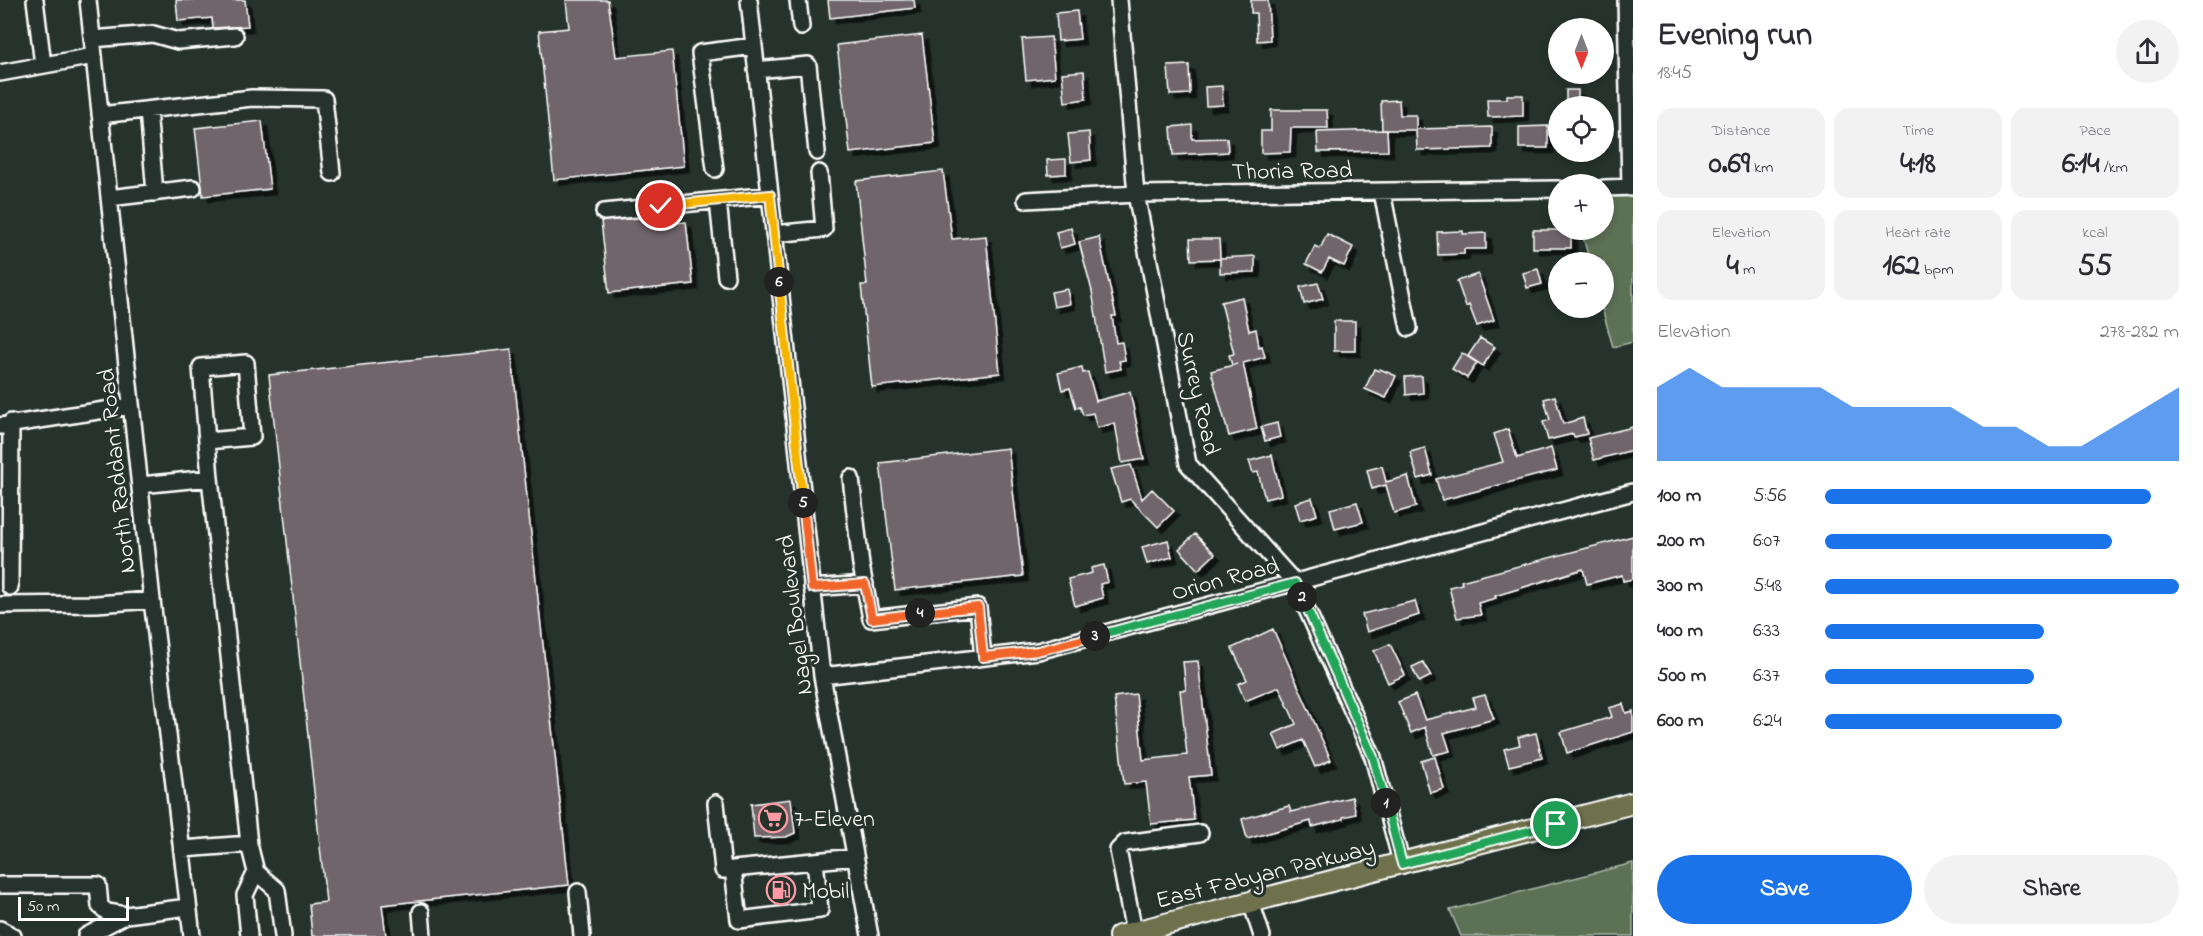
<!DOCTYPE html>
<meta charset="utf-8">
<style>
:root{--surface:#fff;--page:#f2f2f3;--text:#2b2b33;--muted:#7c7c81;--accent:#1a73e8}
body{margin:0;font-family:"Indie Flower",sans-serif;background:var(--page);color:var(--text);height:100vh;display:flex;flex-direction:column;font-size:22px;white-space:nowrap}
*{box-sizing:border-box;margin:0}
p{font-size:20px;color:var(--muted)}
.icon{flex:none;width:33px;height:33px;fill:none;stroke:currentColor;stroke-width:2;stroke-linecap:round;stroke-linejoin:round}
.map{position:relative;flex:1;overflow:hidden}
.panel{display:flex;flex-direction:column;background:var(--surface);width:570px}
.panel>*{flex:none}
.needle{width:39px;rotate:180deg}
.buttons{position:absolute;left:1548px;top:18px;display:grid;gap:12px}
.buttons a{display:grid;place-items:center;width:66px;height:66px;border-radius:50%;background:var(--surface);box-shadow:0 3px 9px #0003;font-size:30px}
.scale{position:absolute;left:18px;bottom:15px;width:111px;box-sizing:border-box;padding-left:6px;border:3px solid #fff;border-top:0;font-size:16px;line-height:21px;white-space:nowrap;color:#fff;-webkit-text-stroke:4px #26332d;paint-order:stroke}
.pin{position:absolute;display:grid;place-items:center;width:51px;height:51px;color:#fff;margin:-26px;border:3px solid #fff;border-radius:50%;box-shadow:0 2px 6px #0007}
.km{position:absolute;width:30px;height:30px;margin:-15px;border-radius:50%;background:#222;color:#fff;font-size:16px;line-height:30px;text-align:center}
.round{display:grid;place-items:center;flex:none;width:63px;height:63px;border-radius:32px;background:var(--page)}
.head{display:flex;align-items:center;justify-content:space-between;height:102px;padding:0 24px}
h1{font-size:33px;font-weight:700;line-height:45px}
.stats{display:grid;grid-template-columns:repeat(3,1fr);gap:9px;height:102px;padding:6px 24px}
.stats div{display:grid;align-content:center;border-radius:15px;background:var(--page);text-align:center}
.stats b{font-size:30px;font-weight:700}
.stats small{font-size:16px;font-weight:400}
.stats p{font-size:16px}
.chart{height:168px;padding:12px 24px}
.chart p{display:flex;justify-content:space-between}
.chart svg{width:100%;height:108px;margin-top:6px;fill:var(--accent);opacity:.7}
.primary-button{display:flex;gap:12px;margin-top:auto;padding:12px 24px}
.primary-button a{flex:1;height:69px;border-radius:36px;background:var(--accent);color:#fff;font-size:24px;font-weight:700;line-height:69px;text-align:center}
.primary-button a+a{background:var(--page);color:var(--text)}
ul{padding:0 24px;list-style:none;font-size:20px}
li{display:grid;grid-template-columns:96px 72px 1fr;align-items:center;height:45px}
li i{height:15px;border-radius:8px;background:var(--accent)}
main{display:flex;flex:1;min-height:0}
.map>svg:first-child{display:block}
.green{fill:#5d7154;stroke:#aeb8aa;stroke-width:1.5}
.building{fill:#6f656b;stroke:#fff;stroke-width:1.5;filter:url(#shadow)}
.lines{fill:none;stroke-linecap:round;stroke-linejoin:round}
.minor-casing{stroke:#fff;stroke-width:20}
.major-casing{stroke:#fff;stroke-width:24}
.minor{stroke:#26332d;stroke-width:15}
.major{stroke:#6e714b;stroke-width:20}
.split-1-casing{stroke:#fff;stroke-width:12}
.split-2-casing{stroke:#fff;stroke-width:12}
.split-3-casing{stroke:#fff;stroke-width:12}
.split-4-casing{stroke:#fff;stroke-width:12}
.split-5-casing{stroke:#fff;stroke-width:12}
.split-6-casing{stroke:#fff;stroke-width:12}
.split-7-casing{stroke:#fff;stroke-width:12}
.split-1{stroke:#22a559;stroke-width:8}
.split-2{stroke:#22a559;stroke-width:8}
.split-3{stroke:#22a559;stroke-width:8}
.split-4{stroke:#f0652b;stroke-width:8}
.split-5{stroke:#f0652b;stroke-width:8}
.split-6{stroke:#f5b400;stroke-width:8}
.split-7{stroke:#f5b400;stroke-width:8}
.labels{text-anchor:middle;stroke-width:6;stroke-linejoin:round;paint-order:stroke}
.street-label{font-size:24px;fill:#fff;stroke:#26332d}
.poi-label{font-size:24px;fill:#fff;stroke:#26332d;text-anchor:start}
</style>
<main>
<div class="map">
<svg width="1633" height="936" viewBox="0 0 1633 936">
<defs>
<filter id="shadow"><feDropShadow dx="5.5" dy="5.5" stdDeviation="0" flood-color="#0009"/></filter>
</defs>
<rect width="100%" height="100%" fill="#26332d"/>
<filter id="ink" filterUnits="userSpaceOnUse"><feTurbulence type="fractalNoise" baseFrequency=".0167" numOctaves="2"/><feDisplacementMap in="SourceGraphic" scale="12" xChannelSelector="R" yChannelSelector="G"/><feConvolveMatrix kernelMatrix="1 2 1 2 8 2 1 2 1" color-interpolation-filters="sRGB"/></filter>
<g filter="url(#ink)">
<path class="green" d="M 1604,194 L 1633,194 L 1633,342 L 1613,347 L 1602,308 L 1604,262 L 1590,262 L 1581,230 L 1604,230 Z
M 1633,863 L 1633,936 L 1461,936 L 1450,910 Z"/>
<path class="building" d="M 176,0 L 245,0 L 248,26 L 213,28 L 212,18 L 178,21 Z
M 566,0 L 608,0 L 616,57 L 672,51 L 684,166 L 554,180 L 539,31 L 569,28 Z
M 828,0 L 914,0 L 915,8 L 830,18 Z
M 1251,0 L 1268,0 L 1270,40 L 1257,41 L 1256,13 L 1251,13 Z
M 1077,11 L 1080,39 L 1058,41 L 1056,13 Z
M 922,35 L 935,143 L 850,153 L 837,45 Z
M 1051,37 L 1055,77 L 1026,80 L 1022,39 Z
M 1189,65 L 1190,94 L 1170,95 L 1168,66 Z
M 1084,71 L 1086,99 L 1065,102 L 1062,73 Z
M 1222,86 L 1223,105 L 1206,106 L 1205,87 Z
M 1566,90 L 1578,90 L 1578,106 L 1566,106 Z
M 1507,95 L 1523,95 L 1523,116 L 1488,117 L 1487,99 L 1507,99 Z
M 1399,100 L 1400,115 L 1416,115 L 1416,130 L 1382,130 L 1381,101 Z
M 1271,110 L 1327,110 L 1328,128 L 1291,128 L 1290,152 L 1261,153 L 1261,131 L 1271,131 Z
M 262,121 L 270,189 L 203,196 L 195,128 Z
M 1192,125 L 1192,139 L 1227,138 L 1228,152 L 1173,155 L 1171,127 Z
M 1548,126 L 1548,148 L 1519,148 L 1519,127 Z
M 1492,127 L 1492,148 L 1417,150 L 1416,129 Z
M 1387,130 L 1388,151 L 1318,152 L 1317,132 Z
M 1089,132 L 1091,160 L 1071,162 L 1068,134 Z
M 1066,159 L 1066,174 L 1048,175 L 1047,160 Z
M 943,171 L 952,239 L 986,236 L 1000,373 L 872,387 L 861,285 L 867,285 L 856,181 Z
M 653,217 L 654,225 L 686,222 L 693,284 L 609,293 L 601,221 Z
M 1071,228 L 1075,244 L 1060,248 L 1056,232 Z
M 1533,230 L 1571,230 L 1571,248 L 1533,248 Z
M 1463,231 L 1463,234 L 1486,233 L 1486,249 L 1464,249 L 1464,254 L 1438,255 L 1437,232 Z
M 1327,234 L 1353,247 L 1344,266 L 1329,259 L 1322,272 L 1306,264 L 1315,246 L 1320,249 Z
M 1099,237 L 1116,316 L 1112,316 L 1116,343 L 1122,342 L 1125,360 L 1119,361 L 1121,369 L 1105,372 L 1092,291 L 1079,242 Z
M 1190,239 L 1219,239 L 1220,258 L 1255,256 L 1255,272 L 1220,273 L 1220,259 L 1191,260 Z
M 1538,269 L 1542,284 L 1527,288 L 1523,273 Z
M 1478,274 L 1494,320 L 1477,326 L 1469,305 L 1466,307 L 1457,281 Z
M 1318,283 L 1323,299 L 1304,304 L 1300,287 Z
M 1067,289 L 1070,304 L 1054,307 L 1051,292 Z
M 1242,297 L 1249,331 L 1256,329 L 1259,347 L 1262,346 L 1265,357 L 1243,363 L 1257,429 L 1229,436 L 1211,371 L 1237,364 L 1232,365 L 1229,355 L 1234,354 L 1221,302 Z
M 1334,321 L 1355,321 L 1355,351 L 1334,351 Z
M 1480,338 L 1495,347 L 1483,366 L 1468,356 Z
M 511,349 L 569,885 L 382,905 L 386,936 L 312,936 L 309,904 L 326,902 L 269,375 Z
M 1462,353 L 1477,363 L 1467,378 L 1452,369 Z
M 1082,367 L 1083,373 L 1088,372 L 1096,401 L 1130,392 L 1144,459 L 1122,463 L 1115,423 L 1097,428 L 1093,413 L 1083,415 L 1080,407 L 1076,408 L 1070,388 L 1062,390 L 1058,373 Z
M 1374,369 L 1379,371 L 1380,369 L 1396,376 L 1386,398 L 1365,389 Z
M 1422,376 L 1423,393 L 1406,395 L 1405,377 Z
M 1555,396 L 1563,424 L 1583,418 L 1587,434 L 1574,437 L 1573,434 L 1548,440 L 1543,422 L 1550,420 L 1544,399 Z
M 1277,423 L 1280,437 L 1265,441 L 1261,427 Z
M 1633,427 L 1633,450 L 1594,460 L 1588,438 Z
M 1508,429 L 1517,458 L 1551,448 L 1557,470 L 1442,500 L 1436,479 L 1503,462 L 1494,434 Z
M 1008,448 L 1023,576 L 895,590 L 880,463 Z
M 1425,448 L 1432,475 L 1418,479 L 1410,452 Z
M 1272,455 L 1281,495 L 1265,499 L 1258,472 L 1253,473 L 1249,461 Z
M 1131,465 L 1142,499 L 1152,489 L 1174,511 L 1158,527 L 1130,499 L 1121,502 L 1111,469 Z
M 1382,466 L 1386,482 L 1408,476 L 1416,507 L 1394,513 L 1386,485 L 1372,489 L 1367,470 Z
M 1312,498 L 1317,515 L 1300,520 L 1295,503 Z
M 1357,502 L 1363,522 L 1335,529 L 1330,509 Z
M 1195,534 L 1215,554 L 1198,570 L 1179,549 Z
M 1633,536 L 1633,579 L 1623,581 L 1622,575 L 1587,584 L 1583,569 L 1495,596 L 1496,598 L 1478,603 L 1481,615 L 1457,618 L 1449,587 L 1462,584 L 1461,581 Z
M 1168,540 L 1172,557 L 1147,564 L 1142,547 Z
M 1104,565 L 1108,582 L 1100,584 L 1103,598 L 1075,606 L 1068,579 L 1092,573 L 1091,568 Z
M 1415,601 L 1419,615 L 1367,632 L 1362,614 Z
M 1273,629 L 1331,760 L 1315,767 L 1303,740 L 1280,750 L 1273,734 L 1296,724 L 1279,687 L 1245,701 L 1238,684 L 1247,680 L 1232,648 Z
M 1390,644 L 1405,675 L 1388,683 L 1374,651 Z
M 1198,661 L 1211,775 L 1189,777 L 1194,820 L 1151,824 L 1146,782 L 1124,784 L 1114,697 L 1136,694 L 1143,760 L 1187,755 L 1180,690 L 1186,690 L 1183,662 Z
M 1423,662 L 1431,676 L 1419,682 L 1412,667 Z
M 1415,695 L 1425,720 L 1476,707 L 1473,698 L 1485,695 L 1494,719 L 1444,733 L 1450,751 L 1433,755 L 1425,727 L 1411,733 L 1398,702 Z
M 1623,704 L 1626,713 L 1633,711 L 1633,732 L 1567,753 L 1561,732 L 1612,717 L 1609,708 Z
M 1536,733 L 1542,758 L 1509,766 L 1504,749 L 1520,745 L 1518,737 Z
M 1435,757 L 1444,789 L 1430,793 L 1421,761 Z
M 1352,797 L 1356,814 L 1343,817 L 1343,819 L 1312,827 L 1311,821 L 1247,839 L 1242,819 L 1289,806 L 1291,812 Z
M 791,799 L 795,833 L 786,837 L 754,838 L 751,804 Z"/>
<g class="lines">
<g class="minor-casing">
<path id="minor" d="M 35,0 L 43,65
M 88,0 L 152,600 L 192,936
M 749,0 L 822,676 L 870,936
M 798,0 L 801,27
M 1119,0 L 1136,194 L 1188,464 L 1295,583 L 1373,757 L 1402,865
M 1626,0 L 1630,188
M 92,39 L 153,34 L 178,41 L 235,36
M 756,70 L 808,65 L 817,152
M 0,73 L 94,56
M 148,110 L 155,193
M 100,115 L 252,98 L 324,99 L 332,173
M 715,169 L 700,53 L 754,46
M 1604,188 L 1633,187
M 1382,192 L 1409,328
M 109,198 L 193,188
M 1026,200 L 1136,194 L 1558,189
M 718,201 L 726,277
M 604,212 L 770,195
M 774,234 L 824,229 L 819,173
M 0,426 L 131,406
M 207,441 L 252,437 L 246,363 L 201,367 L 210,478
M 851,478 L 861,565 L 871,619 L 978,607 L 983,657
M 141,485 L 210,478 L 249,844 L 183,849
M 10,587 L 11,422
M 812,588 L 865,584
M 0,605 L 96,604 L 152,600
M 822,676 L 1038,651 L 1633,492
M 716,803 L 723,870 L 855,857
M 249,844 L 256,872 L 245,895 L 249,936
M 733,869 L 739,920 L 820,910 L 815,861
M 256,872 L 277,890 L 283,936
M 0,885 L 98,885 L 100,906 L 107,912 L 126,915
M 578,892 L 582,936
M 1251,902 L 1262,936
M 421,912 L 423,936
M 0,929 L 13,936
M 1134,932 L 1118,850 L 1125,843 L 1200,833
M 86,936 L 126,915 L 188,907"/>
</g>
<g class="major-casing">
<path id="major" d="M 1119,936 L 1633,803"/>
</g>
<use href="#minor" class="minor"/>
<use href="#major" class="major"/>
</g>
</g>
<g class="lines" filter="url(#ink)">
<g class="split-1-casing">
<path id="split-1" d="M 1386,803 L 1402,864 L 1556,824"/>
</g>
<g class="split-2-casing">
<path id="split-2" d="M 1302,597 L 1373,757 L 1386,803"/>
</g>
<g class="split-3-casing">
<path id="split-3" d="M 1095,636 L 1295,583 L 1302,597"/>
</g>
<g class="split-4-casing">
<path id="split-4" d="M 920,613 L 978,607 L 983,657 L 1038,651 L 1095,636"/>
</g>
<g class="split-5-casing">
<path id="split-5" d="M 803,503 L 812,588 L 865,584 L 872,619 L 920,613"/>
</g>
<g class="split-6-casing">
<path id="split-6" d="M 779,282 L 803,503"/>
</g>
<g class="split-7-casing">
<path id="split-7" d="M 661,206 L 770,195 L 779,282"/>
</g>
<use href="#split-1" class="split-1"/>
<use href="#split-2" class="split-2"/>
<use href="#split-3" class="split-3"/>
<use href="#split-4" class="split-4"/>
<use href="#split-5" class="split-5"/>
<use href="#split-6" class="split-6"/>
<use href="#split-7" class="split-7"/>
</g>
<defs>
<g id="supermarket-ring" transform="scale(1.5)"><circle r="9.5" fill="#26332d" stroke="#ff9aa2" stroke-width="1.5"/><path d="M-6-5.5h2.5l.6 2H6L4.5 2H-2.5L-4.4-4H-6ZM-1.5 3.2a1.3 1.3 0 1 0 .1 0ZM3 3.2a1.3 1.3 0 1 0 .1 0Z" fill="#ff9aa2"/></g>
<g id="fuel-ring" transform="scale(1.5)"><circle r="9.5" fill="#26332d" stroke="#ff9aa2" stroke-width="1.5"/><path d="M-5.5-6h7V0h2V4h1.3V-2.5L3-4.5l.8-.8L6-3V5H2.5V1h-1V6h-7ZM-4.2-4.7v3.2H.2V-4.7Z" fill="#ff9aa2"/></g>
</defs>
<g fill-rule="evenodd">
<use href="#supermarket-ring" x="773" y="818"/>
<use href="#fuel-ring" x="781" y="890"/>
</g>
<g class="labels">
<g class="street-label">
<text transform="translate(1292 170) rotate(-1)" y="8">Thoria Road</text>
<text transform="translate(1199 393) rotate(77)" y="8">Surrey Road</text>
<text transform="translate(116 471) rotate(-96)" y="8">North Raddant Road</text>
<text transform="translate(1225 578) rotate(-15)" y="8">Orion Road</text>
<text transform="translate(794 615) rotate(-97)" y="8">Nagel Boulevard</text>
<text transform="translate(1265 873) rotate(-14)" y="8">East Fabyan Parkway</text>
</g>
<g class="poi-label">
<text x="794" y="826">7-Eleven</text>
<text x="802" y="898">Mobil</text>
</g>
</g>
</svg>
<div class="buttons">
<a><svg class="needle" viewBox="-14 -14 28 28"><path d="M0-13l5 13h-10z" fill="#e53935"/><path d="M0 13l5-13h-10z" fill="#7c7c81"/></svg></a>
<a><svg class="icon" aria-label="locate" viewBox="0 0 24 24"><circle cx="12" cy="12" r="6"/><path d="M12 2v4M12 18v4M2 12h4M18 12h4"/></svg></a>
<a>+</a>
<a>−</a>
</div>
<div class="scale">50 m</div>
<div class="pin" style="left:1556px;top:824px;background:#1e9e55"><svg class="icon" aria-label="arrive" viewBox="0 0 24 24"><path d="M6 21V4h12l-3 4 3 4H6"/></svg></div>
<div class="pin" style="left:661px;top:206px;background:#d93025"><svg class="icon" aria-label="check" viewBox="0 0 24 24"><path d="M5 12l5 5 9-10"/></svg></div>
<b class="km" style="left:1386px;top:803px">1</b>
<b class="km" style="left:1302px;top:597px">2</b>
<b class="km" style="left:1095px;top:636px">3</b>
<b class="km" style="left:920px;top:613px">4</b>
<b class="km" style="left:803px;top:503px">5</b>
<b class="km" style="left:779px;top:282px">6</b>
</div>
<section class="panel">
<div class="head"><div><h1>Evening run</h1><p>18:45</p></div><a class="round"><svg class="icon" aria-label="share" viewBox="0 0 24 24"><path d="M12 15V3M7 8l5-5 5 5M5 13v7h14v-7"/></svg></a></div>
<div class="stats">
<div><p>Distance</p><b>0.69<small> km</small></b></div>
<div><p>Time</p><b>4:18</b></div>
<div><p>Pace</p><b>6:14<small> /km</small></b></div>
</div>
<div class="stats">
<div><p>Elevation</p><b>4<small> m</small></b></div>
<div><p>Heart rate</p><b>162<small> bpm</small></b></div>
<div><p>kcal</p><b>55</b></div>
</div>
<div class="chart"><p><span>Elevation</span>278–282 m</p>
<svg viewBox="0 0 160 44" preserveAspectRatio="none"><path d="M0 44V14L10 6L20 14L30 14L40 14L50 14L60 22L70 22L80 22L90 22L100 30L110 30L120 38L130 38L140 30L150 22L160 14V44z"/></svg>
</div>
<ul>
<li><b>100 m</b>5:56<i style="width:92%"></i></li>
<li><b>200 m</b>6:07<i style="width:81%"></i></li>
<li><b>300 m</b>5:48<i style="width:100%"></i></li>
<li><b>400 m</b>6:33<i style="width:62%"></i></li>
<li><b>500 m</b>6:37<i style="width:59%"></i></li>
<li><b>600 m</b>6:24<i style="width:67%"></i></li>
</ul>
<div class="primary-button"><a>Save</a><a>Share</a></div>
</section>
</main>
